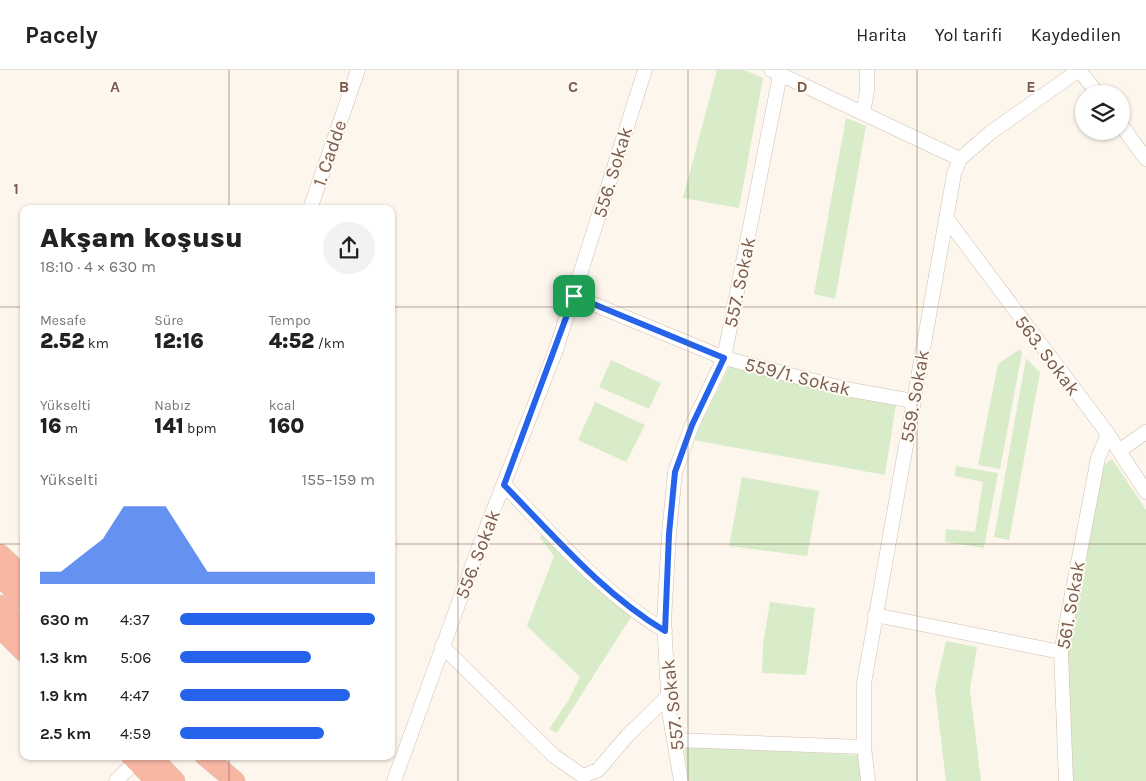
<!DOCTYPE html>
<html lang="tr">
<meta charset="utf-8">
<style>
:root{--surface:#fff;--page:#f2f2f2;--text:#222;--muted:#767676;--line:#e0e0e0;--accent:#2563eb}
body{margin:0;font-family:Karla,sans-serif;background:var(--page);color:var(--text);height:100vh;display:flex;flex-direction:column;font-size:19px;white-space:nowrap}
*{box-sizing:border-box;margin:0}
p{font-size:16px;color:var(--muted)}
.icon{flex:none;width:28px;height:28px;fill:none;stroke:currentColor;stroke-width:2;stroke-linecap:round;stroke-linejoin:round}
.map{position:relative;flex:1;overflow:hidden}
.panel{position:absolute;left:20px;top:135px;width:375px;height:555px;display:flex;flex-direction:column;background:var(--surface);border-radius:10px;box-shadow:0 1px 4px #0004}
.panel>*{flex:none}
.buttons{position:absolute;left:1075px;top:15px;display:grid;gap:10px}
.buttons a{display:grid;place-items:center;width:55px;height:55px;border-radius:50%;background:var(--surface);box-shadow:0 1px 4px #0004;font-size:25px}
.pin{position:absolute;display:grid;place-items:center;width:42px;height:42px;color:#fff;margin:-21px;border-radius:10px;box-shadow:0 2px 8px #0006}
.round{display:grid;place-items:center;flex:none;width:52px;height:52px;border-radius:26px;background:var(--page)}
.headline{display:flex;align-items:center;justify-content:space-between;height:85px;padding:0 20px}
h1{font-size:28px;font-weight:800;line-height:38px}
.figures{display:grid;grid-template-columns:repeat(3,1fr);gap:8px;height:85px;padding:5px 20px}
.figures div{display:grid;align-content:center}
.figures b{font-size:21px;font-weight:800}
.figures small{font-size:14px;font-weight:400}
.figures p{font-size:14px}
.chart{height:140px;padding:10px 20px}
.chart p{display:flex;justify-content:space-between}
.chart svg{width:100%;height:90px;margin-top:5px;fill:var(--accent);opacity:.7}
ul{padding:0 20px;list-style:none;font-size:16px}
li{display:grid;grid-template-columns:80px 60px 1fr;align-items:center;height:38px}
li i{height:12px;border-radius:6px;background:var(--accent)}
header{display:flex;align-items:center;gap:30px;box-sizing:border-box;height:70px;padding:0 25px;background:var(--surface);border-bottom:1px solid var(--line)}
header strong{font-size:24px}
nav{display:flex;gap:28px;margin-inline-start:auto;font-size:18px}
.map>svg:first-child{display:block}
.green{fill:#d8ecc9}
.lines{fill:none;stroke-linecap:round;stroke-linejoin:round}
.minor-casing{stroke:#d1beb0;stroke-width:15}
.highway-casing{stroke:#dad1cd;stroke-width:21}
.minor{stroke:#fff;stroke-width:14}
.highway{stroke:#f7b7a3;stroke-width:20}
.route-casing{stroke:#fff;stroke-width:10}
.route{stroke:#2563eb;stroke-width:6}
.grid{fill:none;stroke:#7a5c4d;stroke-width:1;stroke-opacity:0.55}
.labels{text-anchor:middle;stroke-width:4;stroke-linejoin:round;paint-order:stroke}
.street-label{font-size:19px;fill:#7a5c4d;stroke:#fffaf3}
.grid-label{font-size:16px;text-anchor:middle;font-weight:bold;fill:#7a5c4d;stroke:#fffaf3;stroke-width:4;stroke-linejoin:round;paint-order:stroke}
</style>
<header>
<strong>Pacely</strong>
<nav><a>Harita</a><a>Yol tarifi</a><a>Kaydedilen</a></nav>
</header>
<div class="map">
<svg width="1146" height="711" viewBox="0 0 1146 711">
<rect width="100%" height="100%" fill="#fdf6ec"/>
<path class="green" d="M 717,0 L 744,0 L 763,8 L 739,138 L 683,128 Z
M 846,48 L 866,56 L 835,229 L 814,224 Z
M 1020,279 L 1022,283 L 1000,399 L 978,395 L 998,294 Z
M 1026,288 L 1040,303 L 1009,470 L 994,467 Z
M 611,290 L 661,313 L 649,339 L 599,317 Z
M 729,297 L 896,334 L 885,405 L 693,370 Z
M 595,332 L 645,355 L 626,392 L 578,370 Z
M 1112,389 L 1146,440 L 1146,711 L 1073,711 L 1067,577 L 1102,396 Z
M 956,396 L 998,403 L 984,478 L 945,472 L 946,459 L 975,462 L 983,412 L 955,406 Z
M 742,407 L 819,421 L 807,486 L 729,476 Z
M 543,463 L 631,547 L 557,663 L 549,659 L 568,631 L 580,607 L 527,556 L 554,486 L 540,468 Z
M 770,532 L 815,538 L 806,605 L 762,603 L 763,574 Z
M 946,571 L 977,577 L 970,620 L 981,711 L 946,711 L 935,619 Z
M 684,676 L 859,685 L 861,711 L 689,711 Z"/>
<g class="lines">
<g class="minor-casing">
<path id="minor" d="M 771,0 L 960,89
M 1079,0 L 1098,24
M 863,43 L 867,21 L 867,0
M 1121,55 L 1146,89
M 310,139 L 358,0
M 947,149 L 1108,364 L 1146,422
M 574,226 L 724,288 L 846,319 L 913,331
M 1119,381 L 1146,362
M 504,415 C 554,466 603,524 665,561
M 875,545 L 1061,582
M 442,576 L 554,686 L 583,706 L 598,700 L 628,665 L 668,626
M 675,670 L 864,677
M 116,711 L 136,691
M 394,711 L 479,477 L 556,280 L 645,0
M 681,711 L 669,641 L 664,551 L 669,464 L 675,402 L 692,355 L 724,288 L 780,5
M 868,711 L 864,677 L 864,613 L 954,104 L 960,89 L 990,63 L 1079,0
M 1066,711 L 1061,582 L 1098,388 L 1108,364"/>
</g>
<g class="highway-casing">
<path id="highway" d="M 0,484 L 24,507
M 0,507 L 24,530
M 0,535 L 24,559
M 0,558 L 24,582
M 131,686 L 156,711
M 151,686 L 175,711
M 205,686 L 235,711"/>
</g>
<use href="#minor" class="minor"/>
<use href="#highway" class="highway"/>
</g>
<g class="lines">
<g class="route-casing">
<path id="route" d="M 574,226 L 724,288 L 692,355 L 675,402 L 669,464 L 665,561 C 603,524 554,466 504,415 Z"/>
</g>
<use href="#route" class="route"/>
</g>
<path class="grid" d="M 229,0 L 229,139M 458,0 L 458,711M 688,0 L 688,711M 917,0 L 917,711M 0,237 L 24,237M 391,237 L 1146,237M 0,474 L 24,474M 391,474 L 1146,474M 229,686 L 229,711"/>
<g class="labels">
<g class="street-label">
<text transform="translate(329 83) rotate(-71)" y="7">1. Cadde</text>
<text transform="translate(612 102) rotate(-73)" y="7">556. Sokak</text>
<text transform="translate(739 212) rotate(-78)" y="7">557. Sokak</text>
<text transform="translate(1048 285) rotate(53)" y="7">563. Sokak</text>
<text transform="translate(798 306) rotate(14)" y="7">559/1. Sokak</text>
<text transform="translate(914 326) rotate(-80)" y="7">559. Sokak</text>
<text transform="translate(477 484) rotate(-69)" y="7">556. Sokak</text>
<text transform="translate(1070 535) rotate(-80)" y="7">561. Sokak</text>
<text transform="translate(672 635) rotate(-96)" y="7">557. Sokak</text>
</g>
</g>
<g class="grid-label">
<text x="115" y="22">A</text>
<text x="344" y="22">B</text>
<text x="573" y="22">C</text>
<text x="802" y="22">D</text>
<text x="1031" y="22">E</text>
<text x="16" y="124">1</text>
</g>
</svg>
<div class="buttons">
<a><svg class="icon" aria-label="layers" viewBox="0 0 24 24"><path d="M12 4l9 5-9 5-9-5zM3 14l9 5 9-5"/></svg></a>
</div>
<div class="pin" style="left:574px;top:226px;background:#1e9e55"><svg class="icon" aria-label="arrive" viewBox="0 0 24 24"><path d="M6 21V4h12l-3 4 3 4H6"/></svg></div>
<section class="panel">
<div class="headline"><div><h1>Akşam koşusu</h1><p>18:10 · 4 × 630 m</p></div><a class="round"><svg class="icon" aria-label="share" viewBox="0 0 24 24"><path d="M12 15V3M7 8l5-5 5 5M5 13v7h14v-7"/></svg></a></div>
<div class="figures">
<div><p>Mesafe</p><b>2.52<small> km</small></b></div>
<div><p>Süre</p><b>12:16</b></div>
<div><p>Tempo</p><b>4:52<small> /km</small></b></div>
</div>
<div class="figures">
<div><p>Yükselti</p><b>16<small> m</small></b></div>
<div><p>Nabız</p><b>141<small> bpm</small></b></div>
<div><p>kcal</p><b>160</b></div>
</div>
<div class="chart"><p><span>Yükselti</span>155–159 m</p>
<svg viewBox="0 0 160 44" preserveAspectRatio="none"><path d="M0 44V38L10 38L20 30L30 22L40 6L50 6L60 6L70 22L80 38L90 38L100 38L110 38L120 38L130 38L140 38L150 38L160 38V44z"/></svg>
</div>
<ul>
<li><b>630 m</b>4:37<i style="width:100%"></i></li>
<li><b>1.3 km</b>5:06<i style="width:67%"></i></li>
<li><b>1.9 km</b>4:47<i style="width:87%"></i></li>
<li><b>2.5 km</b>4:59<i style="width:74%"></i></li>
</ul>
</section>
</div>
